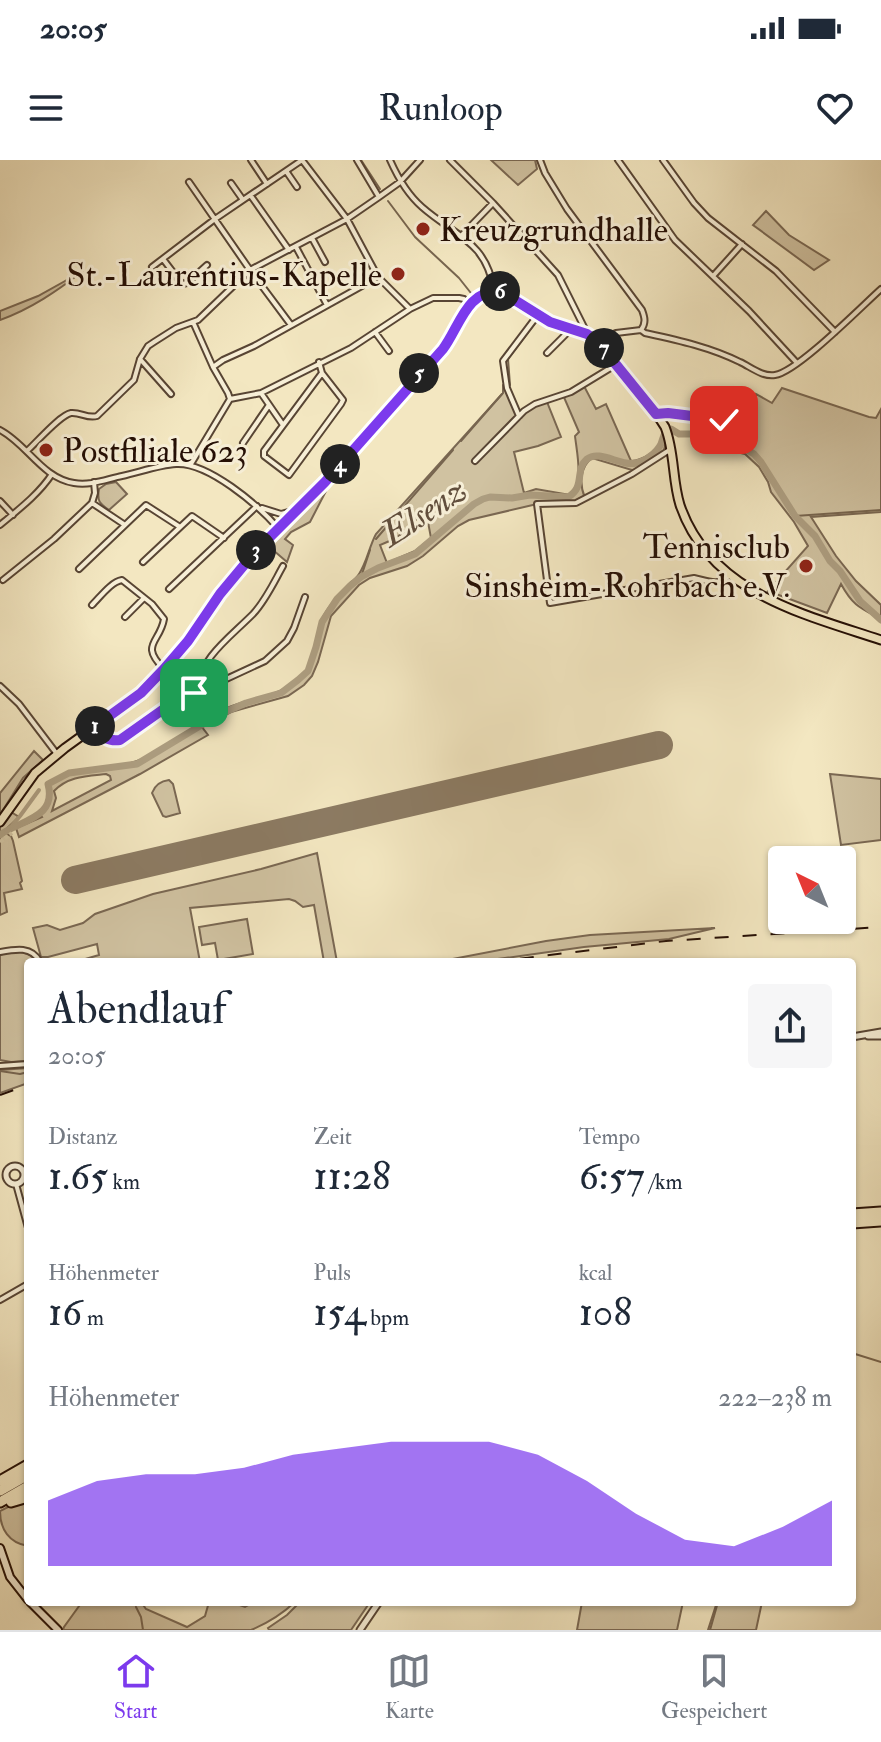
<!DOCTYPE html>
<html lang="de">
<meta charset="utf-8">
<style>
:root{--surface:#fff;--page:#f6f6f7;--text:#1f2937;--muted:#747a83;--line:#e0e1e3;--accent:#7c3aed}
body{margin:0;font-family:"IM FELL Double Pica",serif;background:var(--page);color:var(--text);height:100vh;display:flex;flex-direction:column;font-size:30px;white-space:nowrap}
*{box-sizing:border-box;margin:0}
p{font-size:26px;color:var(--muted)}
.icon{flex:none;width:44px;height:44px;fill:none;stroke:currentColor;stroke-width:2;stroke-linecap:round;stroke-linejoin:round}
.map{position:relative;flex:1;overflow:hidden}
.panel{position:absolute;left:24px;top:798px;width:832px;height:648px;display:flex;flex-direction:column;background:var(--surface);border-radius:8px;box-shadow:0 2px 6px #0004}
.panel>*{flex:none}
.needle{width:52px;rotate:317deg}
.buttons{position:absolute;left:768px;top:686px;display:grid;gap:16px}
.buttons a{display:grid;place-items:center;width:88px;height:88px;border-radius:8px;background:var(--surface);box-shadow:0 2px 6px #0004;font-size:40px}
.pin{position:absolute;display:grid;place-items:center;width:68px;height:68px;color:#fff;margin:-34px;border-radius:16px;box-shadow:0 4px 12px #0006}
.km{position:absolute;width:40px;height:40px;margin:-20px;border-radius:50%;background:#222;color:#fff;font-size:22px;line-height:40px;text-align:center}
.round{display:grid;place-items:center;flex:none;width:84px;height:84px;border-radius:8px;background:var(--page)}
.overview{display:flex;align-items:center;justify-content:space-between;height:136px;padding:0 24px}
h1{font-size:44px;font-weight:600;line-height:60px}
.stats{display:grid;grid-template-columns:repeat(3,1fr);gap:12px;height:136px;padding:8px 24px}
.stats div{display:grid;align-content:center}
.stats b{font-size:40px;font-weight:600}
.stats small{font-size:22px;font-weight:400}
.stats p{font-size:22px}
.chart{height:224px;padding:16px 24px}
.chart p{display:flex;justify-content:space-between}
.chart svg{width:100%;height:144px;margin-top:8px;fill:var(--accent);opacity:.7}
.status{display:flex;justify-content:space-between;align-items:center;height:56px;padding:0 40px;background:var(--surface);direction:ltr}
.status svg{height:22px;fill:currentColor}
header{display:flex;justify-content:space-between;align-items:center;height:104px;padding:0 24px;background:var(--surface);font-size:36px;font-weight:600}
.tab-bar{display:flex;justify-content:space-around;align-items:center;height:112px;border-top:2px solid var(--line);background:var(--surface);font-size:22px;color:var(--muted)}
.tab-bar a{display:grid;justify-items:center;gap:4px}
.tab-bar .active{color:var(--accent)}
.map>svg:first-child{display:block}
.green{fill:#d0c2a1;stroke:#7a6853;stroke-width:2;fill-rule:evenodd}
.lines{fill:none;stroke-linecap:round;stroke-linejoin:round}
.stream{stroke:#77654f;stroke-width:2}
.canal{stroke:#ad9e81;stroke-width:4}
.river{stroke:#ad9e81;stroke-width:7}
.runway{stroke:#8c7b63;stroke-width:28}
.minor-tunnel{stroke:#d4c7a5;stroke-width:4;stroke-dasharray:4 2;stroke-linecap:butt}
.minor-casing{stroke:#584534;stroke-width:8}
.tertiary-casing{stroke:#584534;stroke-width:9}
.secondary-casing{stroke:#250f05;stroke-width:10}
.primary-casing{stroke:#250f05;stroke-width:11}
.motorway-casing{stroke:#250f05;stroke-width:13}
.minor{stroke:#f7efd7;stroke-width:4}
.tertiary{stroke:#f7efd7;stroke-width:5}
.secondary{stroke:#f7efd7;stroke-width:6}
.primary{stroke:#f3e7c1;stroke-width:7}
.motorway{stroke:#f3e7c1;stroke-width:9}
.rail{stroke:#250f05;stroke-width:2;stroke-dasharray:14 14;stroke-linecap:butt}
.route-casing{stroke:#fff;stroke-width:16}
.route{stroke:#7c3aed;stroke-width:10}
.poi-dot{fill:#8f2418;stroke:#f7efd7;stroke-width:3}
.labels{text-anchor:middle;stroke-width:6;stroke-linejoin:round;paint-order:stroke}
.poi-label{font-size:34px;fill:#250f05;stroke:#f7efd7;text-anchor:start}
.water-label{font-size:36px;font-style:italic;fill:#624f3d;stroke:#f7efd7}
</style>
<div class="status"><b>20:05</b><svg viewBox="0 0 49 12"><path d="M0 12V9h3v3zM5 12V6h3v6zM10 12V3h3v9zM15 12V0h3v12zM26 1h20v11H26zM47 4h2v5h-2z"/></svg></div>
<header><svg class="icon" aria-label="menu" viewBox="0 0 24 24"><path d="M4 6h16M4 12h16M4 18h16"/></svg>Runloop<svg class="icon" aria-label="heart" viewBox="0 0 24 24"><path d="M12 20l-8-8c-3-5 5-10 8-4 3-6 11-1 8 4z"/></svg></header>
<div class="map">
<svg width="881" height="1470" viewBox="0 0 881 1470">
<rect width="100%" height="100%" fill="#f3e7c1"/>
<filter id="stains"><feTurbulence type="fractalNoise" baseFrequency=".0025" numOctaves="4"/><feColorMatrix values="0 0 0 0 .2 0 0 0 0 .09 0 0 0 0 .02 0 0 0 .5 -.17"/></filter>
<radialGradient id="worn" r=".72"><stop offset=".6" stop-color="#630" stop-opacity="0"/><stop offset="1" stop-color="#630" stop-opacity=".3"/></radialGradient>
<path class="green" d="M 491,0 L 535,0 L 537,9 L 518,25 Z
M 766,51 L 789,75 L 829,100 L 814,110 L 753,65 Z
M 83,111 C 57,131 31,149 0,160 L 0,151 L 38,136 Z
M 505,224 L 516,249 L 516,257 L 519,259 C 524,250 537,245 547,242 L 561,277 L 538,286 L 514,292 L 524,333 L 536,329 L 570,335 C 584,322 577,294 575,276 L 579,272 L 563,235 L 584,226 L 596,249 L 606,244 L 631,301 C 644,300 656,291 664,280 L 665,286 L 664,290 L 635,311 L 592,298 C 580,307 579,324 585,338 L 576,343 L 537,344 L 469,360 L 458,366 L 423,396 L 407,406 L 370,418 L 359,425 L 331,456 L 318,502 L 312,516 L 304,525 L 288,536 L 231,552 L 202,567 L 208,575 L 140,614 L 19,677 L 16,668 L 42,657 L 40,654 C 49,644 51,637 49,623 C 81,601 105,613 137,601 C 170,589 195,562 227,548 C 255,536 282,538 304,513 C 316,500 315,478 321,461 C 327,447 340,433 351,422 C 353,421 358,416 359,414 C 367,402 369,387 376,374 L 503,233 L 503,225 ZM 426,351 L 431,378 L 415,391 L 387,403 L 380,385 L 394,379 L 410,368 L 410,365 ZM 106,614 L 110,616 L 111,620 L 52,651 L 56,638 L 54,631 C 68,616 87,616 106,614 Z
M 782,228 L 869,257 L 876,258 L 881,249 L 881,352 L 811,357 L 836,396 L 856,421 L 881,445 L 881,459 C 860,448 853,446 841,424 L 827,453 L 768,431 L 808,386 L 794,362 L 771,332 L 768,322 L 759,307 L 745,294 L 708,285 L 710,275 L 745,275 L 756,234 L 772,243 Z
M 116,322 L 127,334 L 109,350 C 99,343 97,341 99,329 L 106,324 Z
M 323,329 L 326,331 L 310,362 L 291,372 L 285,379 L 293,385 L 287,402 L 266,384 Z
M 34,591 L 43,600 L 23,618 L 0,655 L 0,633 Z
M 830,614 L 881,619 L 881,680 L 841,685 Z
M 169,620 L 173,624 L 180,653 L 166,657 L 163,656 L 152,633 C 155,625 160,621 169,620 Z
M 11,652 L 19,657 L 3,672 L 11,676 L 13,681 L 22,721 L 20,723 L 22,729 L 4,733 L 7,752 L 0,755 L 0,665 Z
M 317,693 L 337,802 L 324,802 L 314,745 L 303,747 L 295,741 L 289,739 L 190,748 L 200,802 L 75,802 L 99,795 L 97,784 L 48,797 L 41,797 L 33,768 L 47,765 L 60,770 L 83,763 L 95,754 L 153,734 L 261,709 Z
M 247,759 L 253,794 L 218,800 L 215,783 L 202,785 L 199,767 Z
M 715,768 L 669,779 L 584,787 L 477,802 L 437,802 L 546,781 L 590,775 Z
M 11,791 C 22,791 31,793 37,802 L 28,802 L 28,901 L 11,902 L 0,900 L 0,795 Z
M 28,908 L 28,923 L 0,933 L 0,910 Z
M 28,1341 L 28,1386 C 9,1383 0,1369 0,1351 L 12,1345 Z
M 82,1442 L 141,1442 L 146,1449 L 187,1467 L 205,1456 L 209,1442 L 231,1442 L 245,1447 L 254,1442 L 295,1442 C 281,1455 268,1463 251,1470 L 63,1470 L 64,1467 Z
M 300,1442 L 370,1442 L 351,1470 L 269,1470 L 268,1468 L 287,1455 Z
M 582,1442 L 683,1442 L 677,1470 L 577,1470 Z
M 717,1442 L 762,1442 L 756,1470 L 708,1470 Z"/>
<g class="lines">
<path class="stream" d="M 361,0 L 380,29
M 388,41 L 415,77 L 459,118 L 478,142 L 480,143 C 481,142 490,136 491,136 C 505,132 522,150 532,157
M 510,225 L 508,199 L 536,162
M 461,281 L 502,234
M 795,356 L 881,350
M 376,379 L 453,290
M 361,417 L 370,390
M 0,911 L 20,914 L 28,912
M 852,1193 L 881,1202
M 136,1447 L 141,1457 L 143,1470
M 710,1470 L 718,1442"/>
<path class="canal" d="M 10,668 L 20,656 L 39,630"/>
<path class="river" d="M 0,675 C 21,660 57,658 48,624 L 69,613 L 137,604 L 218,555 L 246,543 L 281,533 L 298,520 L 308,511 L 316,487 L 322,462 L 337,439 L 350,426 L 361,417 L 378,408 L 415,394 L 474,344 L 483,339 L 490,337 L 512,338 L 530,335 L 568,337 C 586,327 574,310 587,299 C 600,289 621,307 636,303 C 645,302 657,292 661,284 C 664,276 663,273 671,269 L 679,274 L 699,274 L 741,286 L 754,294 L 761,302 L 795,356 L 815,376 L 830,401 L 840,411 L 860,441 L 881,460"/>
<path class="runway" d="M 75,720 L 659,585"/>
<path class="minor-tunnel" d="M 0,682 L 12,673"/>
<g class="minor-casing">
<path id="minor" d="M 251,0 L 267,24
M 302,0 L 347,59 L 378,117 L 410,149
M 357,0 L 379,37
M 390,0 C 398,18 407,34 422,47 C 455,76 486,81 494,130
M 450,0 L 493,43 L 558,115 L 586,171
M 540,0 L 545,13 L 567,49 L 642,150 C 645,158 646,163 641,170
M 618,0 L 675,80 L 749,151 L 797,203
M 663,0 L 694,43 L 708,58 L 776,111 L 835,172
M 286,11 L 297,27
M 189,22 L 250,110 L 291,165
M 231,23 L 243,40
M 251,36 L 289,90
M 462,75 L 493,43
M 312,78 L 325,102
M 296,87 L 327,145
M 163,99 L 182,124 L 187,123 L 207,105
M 152,107 L 215,59 L 302,0
M 714,115 L 742,84
M 375,172 L 389,191
M 597,181 L 616,173 L 641,170 L 645,173 C 677,180 710,187 740,202 C 751,207 762,217 775,215 C 797,212 861,147 881,129
M 547,193 L 571,169
M 140,199 L 171,234
M 319,202 L 322,213 L 343,240 L 341,244 L 289,315 L 264,296 L 264,291 L 322,213
M 213,207 L 223,200 L 254,186 L 378,117
M 261,233 L 283,265
M 230,239 L 261,233 L 351,188 L 410,149 L 433,138 L 459,138 L 464,139 L 470,144
M 658,254 L 714,259 L 739,265
M 519,256 L 507,228 L 503,201 L 537,156
M 0,270 C 27,284 42,318 74,323 C 90,326 107,319 122,316 C 140,312 159,305 176,304 C 208,302 258,345 278,368
M 243,283 L 269,245
M 671,289 L 632,314 L 576,343 L 537,344 L 550,443 L 694,418 C 708,421 719,427 730,415
M 27,291 C 36,283 60,255 71,253 C 81,252 87,259 97,256 L 134,220 L 140,199 L 148,186 L 154,182 L 176,168 L 198,160 L 250,110 L 347,59 L 379,37 L 400,22 L 420,0
M 475,301 L 524,251 L 535,244 L 571,232 L 617,204
M 191,304 L 230,239 L 228,233 L 213,207 L 193,162
M 0,341 L 13,355
M 92,343 L 125,365
M 262,348 L 281,354 L 292,351
M 0,365 C 18,350 39,334 52,314
M 143,402 L 192,356 L 224,378
M 79,409 L 146,345 L 180,367
M 3,420 L 54,379 L 92,343 L 95,333 L 94,322
M 169,429 L 257,346
M 92,445 C 101,436 111,422 122,420 L 152,444 L 164,459 C 160,483 139,484 164,509
M 125,457 L 144,438
M 0,526 L 19,544 L 57,594
M 194,533 C 203,495 227,480 253,454 C 266,440 274,422 283,406
M 94,567 C 102,576 108,582 120,580 L 168,546 L 265,501 L 287,481 L 294,468 L 305,437
M 0,792 C 16,789 32,786 40,802
M 0,906 L 28,904
M 16,1024 L 28,1068
M 0,1140 L 28,1124"/>
</g>
<g class="tertiary-casing">
<path id="tertiary" d="M 868,876 L 881,876
M 852,877 L 881,872
M6 1015a9 9 0 1 1 18 0a9 9 0 1 1-18 0Z
M 360,1470 L 379,1442"/>
</g>
<g class="secondary-casing">
<path id="secondary" d="M 0,1388 L 10,1417 L 28,1440
M 30,1442 L 58,1470"/>
</g>
<g class="primary-casing">
<path id="primary" d="M 0,662 L 35,613 L 65,588 L 141,533 L 164,509 L 255,392 L 325,322 L 443,189 C 458,170 465,136 493,131 C 506,128 529,150 541,157 C 555,166 572,166 586,174 C 606,184 652,246 665,267 C 675,292 672,320 680,345 C 710,433 803,454 881,480"/>
</g>
<g class="motorway-casing">
<path id="motorway" d="M 852,1054 L 881,1052
M 852,1063 L 881,1061
M 0,1321 L 28,1305
M 0,1331 L 28,1315
M 0,1342 L 28,1326
M 11,1342 L 28,1337"/>
</g>
<use href="#minor" class="minor"/>
<use href="#tertiary" class="tertiary"/>
<use href="#secondary" class="secondary"/>
<use href="#primary" class="primary"/>
<use href="#motorway" class="motorway"/>
<path class="rail" d="M 492,802 L 666,781 L 881,767
M 0,935 L 28,925"/>
</g>
<g class="lines">
<g class="route-casing">
<path id="route" d="M 194,533 L 168,546 L 120,580 C 108,582 102,576 94,567 L 141,533 L 164,509 L 188,481 L 220,434 L 255,392 L 325,322 L 443,189 C 459,168 467,129 500,131 L 550,162 L 587,174 L 597,181 L 656,254 L 668,253 L 724,260"/>
</g>
<use href="#route" class="route"/>
</g>
<g class="poi-dot">
<circle cx="423" cy="69" r="8"/>
<circle cx="398" cy="114" r="8"/>
<circle cx="46" cy="290" r="8"/>
<circle cx="806" cy="406" r="8"/>
</g>
<g class="labels">
<g class="poi-label">
<text x="439" y="81">Kreuzgrundhalle</text>
<text x="382" y="126" text-anchor="end">St.-Laurentius-Kapelle</text>
<text x="62" y="302">Postfiliale 623</text>
<text x="790" y="398" text-anchor="end">Tennisclub<tspan x="790" dy="39">Sinsheim-Rohrbach e.V.</tspan></text>
</g>
<g class="water-label">
<text transform="translate(423 351) rotate(-33)" y="13">Elsenz</text>
</g>
</g>
<rect width="100%" height="100%" filter="url(#stains)"/>
<rect width="100%" height="100%" fill="url(#worn)"/>
</svg>
<div class="buttons">
<a><svg class="needle" viewBox="-14 -14 28 28"><path d="M0-13l5 13h-10z" fill="#e53935"/><path d="M0 13l5-13h-10z" fill="#747a83"/></svg></a>
</div>
<div class="pin" style="left:194px;top:533px;background:#1e9e55"><svg class="icon" aria-label="arrive" viewBox="0 0 24 24"><path d="M6 21V4h12l-3 4 3 4H6"/></svg></div>
<div class="pin" style="left:724px;top:260px;background:#d93025"><svg class="icon" aria-label="check" viewBox="0 0 24 24"><path d="M5 12l5 5 9-10"/></svg></div>
<b class="km" style="left:95px;top:566px">1</b>
<b class="km" style="left:256px;top:390px">3</b>
<b class="km" style="left:340px;top:304px">4</b>
<b class="km" style="left:419px;top:213px">5</b>
<b class="km" style="left:500px;top:131px">6</b>
<b class="km" style="left:604px;top:188px">7</b>
<section class="panel">
<div class="overview"><div><h1>Abendlauf</h1><p>20:05</p></div><a class="round"><svg class="icon" aria-label="share" viewBox="0 0 24 24"><path d="M12 15V3M7 8l5-5 5 5M5 13v7h14v-7"/></svg></a></div>
<div class="stats">
<div><p>Distanz</p><b>1.65<small> km</small></b></div>
<div><p>Zeit</p><b>11:28</b></div>
<div><p>Tempo</p><b>6:57<small> /km</small></b></div>
</div>
<div class="stats">
<div><p>Höhenmeter</p><b>16<small> m</small></b></div>
<div><p>Puls</p><b>154<small> bpm</small></b></div>
<div><p>kcal</p><b>108</b></div>
</div>
<div class="chart"><p><span>Höhenmeter</span>222–238 m</p>
<svg viewBox="0 0 160 44" preserveAspectRatio="none"><path d="M0 44V24L10 18L20 16L30 16L40 14L50 10L60 8L70 6L80 6L90 6L100 10L110 18L120 28L130 36L140 38L150 32L160 24V44z"/></svg>
</div>
</section>
</div>
<nav class="tab-bar">
<a class="active"><svg class="icon" aria-label="home" viewBox="0 0 24 24"><path d="M3 11l9-7 9 7M6 9v11h12V9"/></svg>Start</a>
<a><svg class="icon" aria-label="map" viewBox="0 0 24 24"><path d="M3 6l6-2 6 2 6-2v14l-6 2-6-2-6 2zM9 4v14M15 6v14"/></svg>Karte</a>
<a><svg class="icon" aria-label="saved" viewBox="0 0 24 24"><path d="M7 4h10v16l-5-4-5 4z"/></svg>Gespeichert</a>
</nav>
